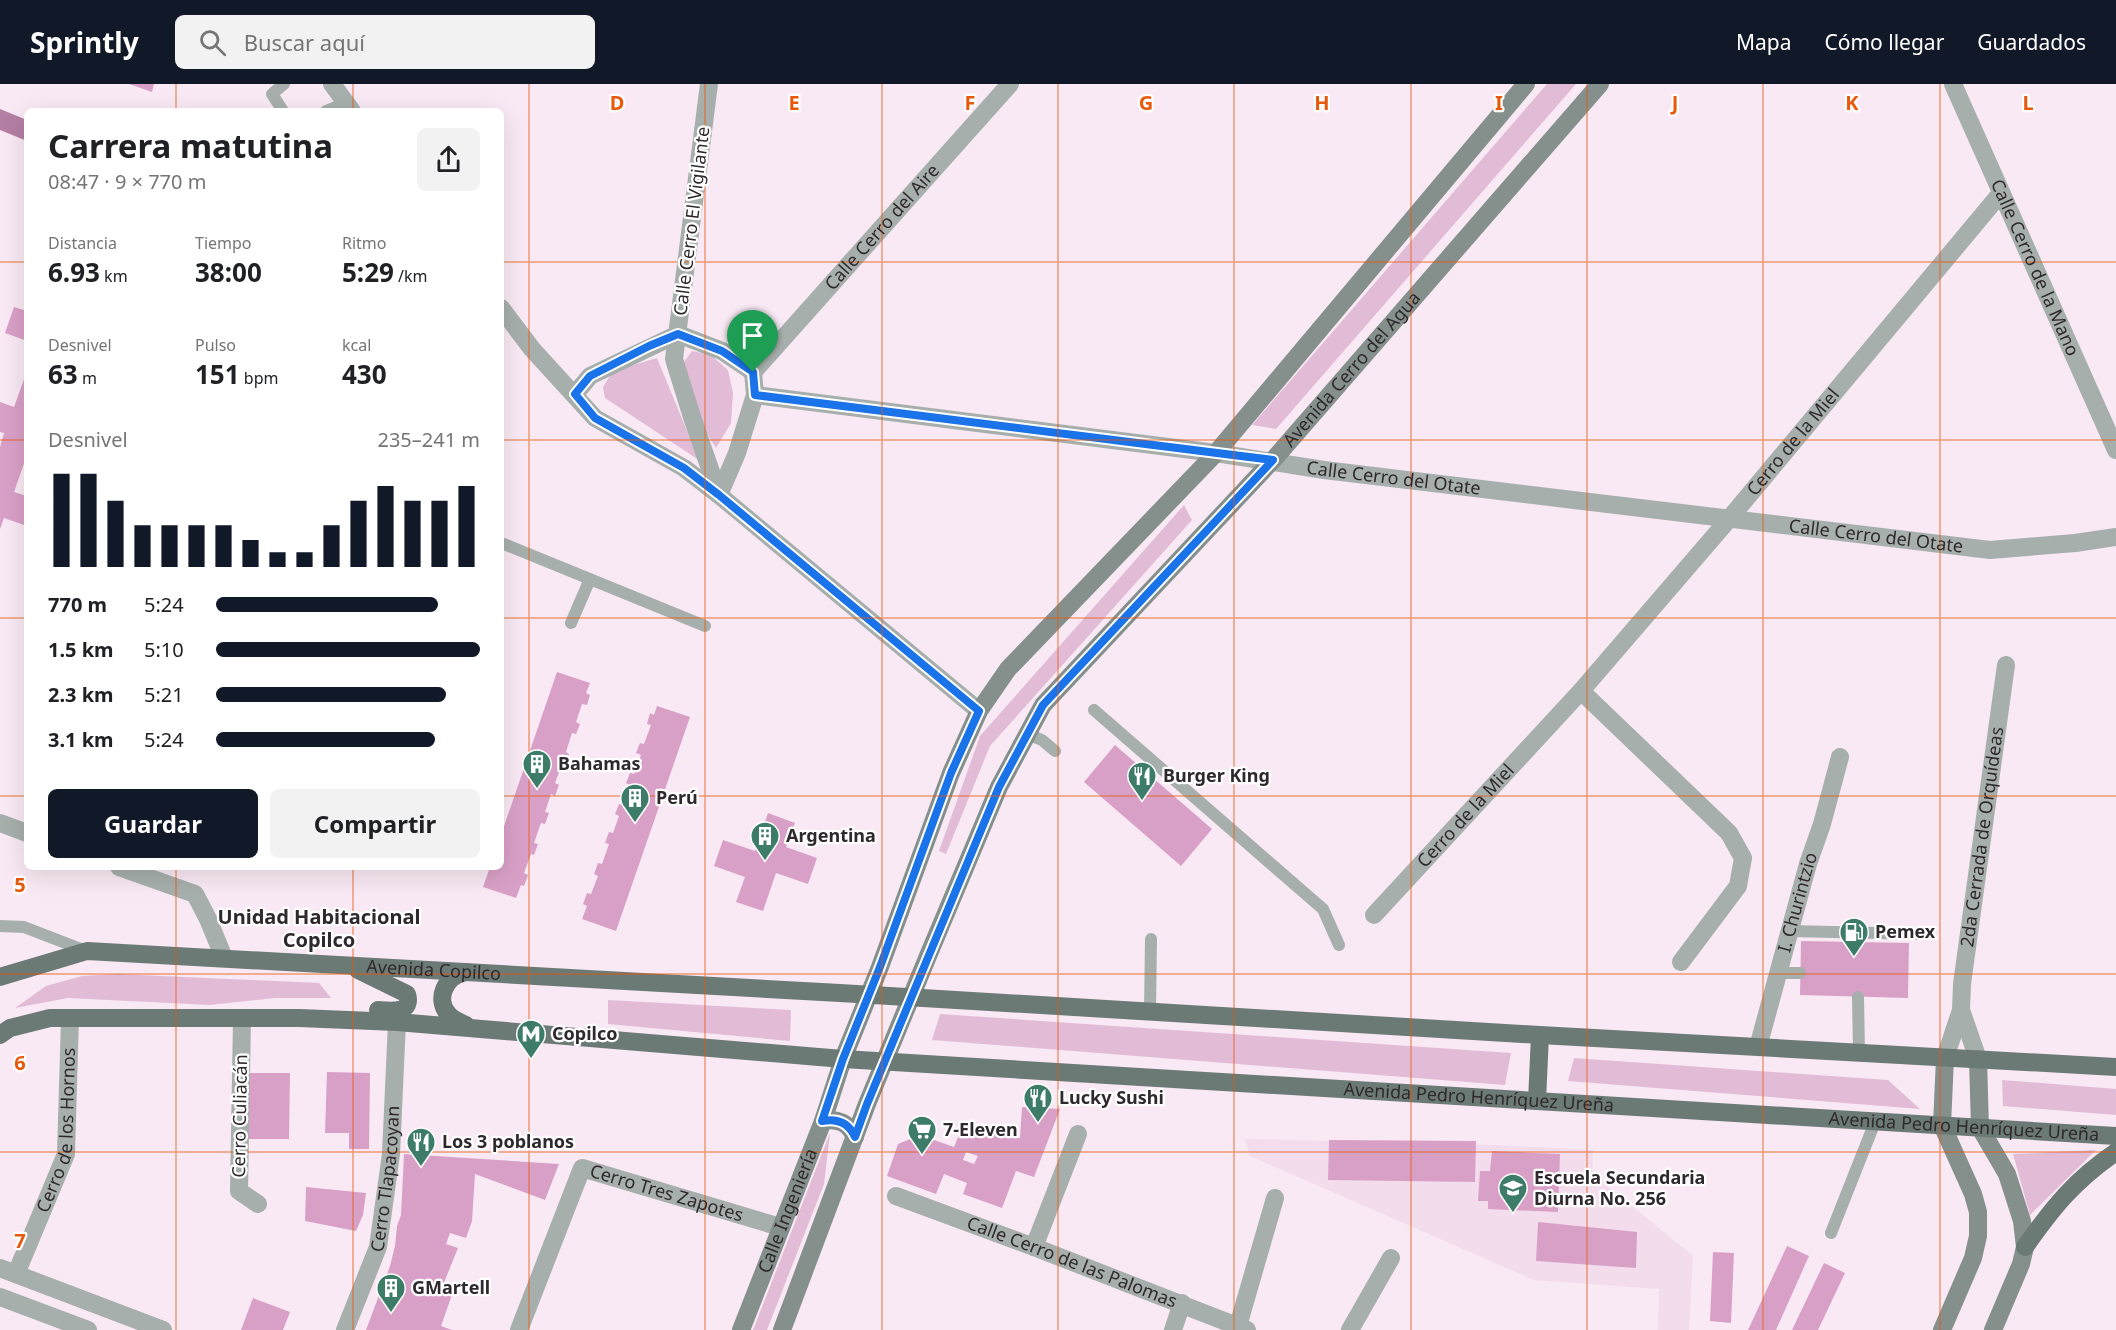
<!DOCTYPE html>
<html lang="es">
<meta charset="utf-8">
<style>
:root{--surface:#fff;--page:#f2f2f2;--text:#202124;--muted:#757577;--accent:#111827}
body{margin:0;font-family:"Noto Sans",sans-serif;background:var(--page);color:var(--text);height:100vh;display:flex;flex-direction:column;font-size:22px;white-space:nowrap}
*{box-sizing:border-box;margin:0}
p{font-size:20px;color:var(--muted)}
.icon{flex:none;width:33px;height:33px;fill:none;stroke:currentColor;stroke-width:2;stroke-linecap:round;stroke-linejoin:round}
.map{position:relative;flex:1;overflow:hidden}
.drawer{position:absolute;left:24px;top:24px;width:480px;height:762px;display:flex;flex-direction:column;background:var(--surface);border-radius:9px;box-shadow:0 6px 24px #0002}
.drawer>*{flex:none}
.pin{position:absolute;display:grid;place-items:center;width:51px;height:51px;color:#fff;margin:-62px -26px;border-radius:50% 50% 50% 0;rotate:-45deg;box-shadow:0 0 6px #0007}
.pin .icon{rotate:45deg}
.round{display:grid;place-items:center;flex:none;width:63px;height:63px;border-radius:9px;background:var(--page)}
.head{display:flex;align-items:center;justify-content:space-between;height:102px;padding:0 24px}
h1{font-size:33px;font-weight:700;line-height:45px}
.metrics{display:grid;grid-template-columns:repeat(3,1fr);gap:9px;height:102px;padding:6px 24px}
.metrics div{display:grid;align-content:center}
.metrics b{font-size:26px;font-weight:700}
.metrics small{font-size:16px;font-weight:400}
.metrics p{font-size:16px}
.chart{height:168px;padding:12px 24px}
.chart p{display:flex;justify-content:space-between}
.chart svg{width:100%;height:108px;margin-top:6px;stroke:var(--accent);stroke-width:6}
.cta{display:flex;gap:12px;margin-top:auto;padding:12px 24px}
.cta a{flex:1;height:69px;border-radius:9px;background:var(--accent);color:#fff;font-size:24px;font-weight:700;line-height:69px;text-align:center}
.cta a+a{background:var(--page);color:var(--text)}
ul{padding:0 24px;list-style:none;font-size:20px}
li{display:grid;grid-template-columns:96px 72px 1fr;align-items:center;height:45px}
li i{height:15px;border-radius:8px;background:var(--accent)}
header{display:flex;align-items:center;gap:36px;box-sizing:border-box;height:84px;padding:0 30px;background:var(--accent);color:#fff}
header strong{font-size:28px}
nav{display:flex;gap:33px;margin-inline-start:auto;font-size:21px}
.search{width:420px;height:54px;background:var(--page);display:flex;align-items:center;gap:15px;box-sizing:border-box;padding:0 21px;border-radius:9px;color:var(--muted);font-size:22px}
.map>svg:first-child{display:block}
.built{fill:#f3dceb}
.green{fill:#e2bcd6}
.water{fill:#b57ea4}
.building{fill:#d9a0c7;fill-rule:evenodd}
.lines{fill:none;stroke-linecap:round;stroke-linejoin:round}
.lane{stroke:#a7afac;stroke-width:12}
.street{stroke:#a7afac;stroke-width:18}
.secondary{stroke:#85908c;stroke-width:18}
.primary{stroke:#6c7a75;stroke-width:18}
.route-casing{stroke:#fff;stroke-width:12}
.route{stroke:#1a73e8;stroke-width:8}
.grid{fill:none;stroke:#e8590c;stroke-width:1.5;stroke-opacity:0.55}
.labels{text-anchor:middle;stroke-width:4.5;stroke-linejoin:round;paint-order:stroke}
.street-label{font-size:18px;fill:#2f292d;stroke:#fff}
.poi-label{font-size:18px;font-weight:bold;fill:#2f292d;stroke:#fff;text-anchor:start}
.neighbourhood-label{font-size:20px;font-weight:bold;fill:#2f292d;stroke:#fff}
.grid-label{font-size:20px;text-anchor:middle;font-weight:bold;fill:#e8590c;stroke:#fff;stroke-width:4.5;stroke-linejoin:round;paint-order:stroke}
</style>
<header>
<strong>Sprintly</strong>
<div class="search"><svg class="icon" aria-label="search" viewBox="0 0 24 24"><circle cx="10" cy="10" r="6"/><path d="M15 15l6 6"/></svg>Buscar aquí</div>
<nav><a>Mapa</a><a>Cómo llegar</a><a>Guardados</a></nav>
</header>
<div class="map">
<svg width="2116" height="1246" viewBox="0 0 2116 1246">
<rect width="100%" height="100%" fill="#f9e9f4"/>
<path class="built" d="M 1245,1055 L 1492,1061 L 1593,1066 L 1592,1089 L 1693,1172 L 1689,1246 L 1658,1246 L 1659,1205 L 1534,1196 L 1250,1072 Z"/>
<path class="green" d="M 1547,0 L 1576,0 L 1276,345 L 1252,341 Z
M 692,267 L 711,271 L 728,286 L 733,309 L 731,339 L 716,364 L 697,334 L 684,278 Z
M 657,274 L 699,376 L 605,314 L 603,303 L 613,287 Z
M 1184,421 L 1192,436 L 990,662 L 946,770 L 939,767 L 980,652 Z
M 118,890 L 319,899 L 331,914 L 275,914 L 210,921 L 68,914 L 15,924 L 46,902 L 82,892 Z
M 608,916 L 791,926 L 790,957 L 608,940 Z
M 940,930 L 1511,969 L 1505,1001 L 932,956 Z
M 1574,974 L 1888,996 L 1920,1025 L 1568,997 Z
M 2002,996 L 2116,1005 L 2116,1031 L 2003,1022 Z
M 830,1049 L 824,1100 L 767,1246 L 753,1246 Z
M 2096,1066 L 2030,1131 L 2013,1070 Z"/>
<path class="water" d="M 0,25 L 27,36 L 27,57 L 0,46 Z"/>
<path class="building" d="M 129,0 L 154,0 L 152,8 Z
M 14,223 L 27,227 L 27,257 L 5,249 Z
M 27,287 L 27,371 L 14,408 L 27,412 L 27,442 L 4,434 L 0,445 L 0,363 L 4,349 L 0,348 L 0,318 L 14,323 Z
M 557,588 L 590,599 L 586,609 L 590,611 L 587,621 L 582,620 L 576,638 L 580,640 L 576,650 L 572,649 L 566,668 L 569,670 L 566,681 L 562,680 L 555,699 L 559,701 L 555,712 L 551,710 L 545,728 L 549,729 L 545,740 L 541,739 L 534,759 L 538,760 L 534,771 L 531,770 L 524,789 L 528,791 L 524,802 L 521,801 L 516,814 L 483,803 L 490,783 L 501,783 L 501,751 Z
M 657,622 L 690,633 L 616,847 L 582,835 L 587,822 L 583,820 L 587,809 L 591,810 L 598,792 L 594,790 L 598,779 L 602,780 L 609,760 L 605,759 L 609,748 L 613,749 L 619,732 L 615,730 L 619,720 L 623,721 L 630,701 L 626,699 L 630,689 L 634,690 L 641,671 L 636,669 L 640,659 L 644,660 L 651,641 L 647,640 L 650,629 L 654,631 Z
M 1115,661 L 1212,745 L 1181,782 L 1084,698 Z
M 768,729 L 795,739 L 786,763 L 817,774 L 808,800 L 776,789 L 763,827 L 736,818 L 745,793 L 714,782 L 723,756 L 755,767 Z
M 1801,857 L 1909,859 L 1908,914 L 1800,911 Z
M 327,988 L 370,989 L 369,1065 L 349,1065 L 349,1049 L 325,1049 Z
M 246,989 L 290,989 L 289,1055 L 245,1055 Z
M 1022,1023 L 1060,1025 L 1034,1093 L 1016,1087 L 1002,1124 L 963,1110 L 967,1099 L 944,1090 L 936,1110 L 887,1092 L 898,1060 L 920,1051 L 954,1063 L 961,1046 L 1020,1054 ZM 966,1068 L 978,1072 L 974,1080 L 963,1076 Z
M 1329,1056 L 1476,1057 L 1475,1098 L 1328,1096 Z
M 1492,1067 L 1560,1070 L 1558,1128 L 1488,1125 L 1488,1117 L 1478,1117 L 1480,1087 L 1490,1087 Z
M 404,1070 L 559,1080 L 545,1116 L 475,1090 L 472,1137 L 466,1154 L 450,1149 L 446,1160 L 458,1164 L 443,1201 L 454,1205 L 441,1242 L 452,1246 L 366,1246 L 390,1182 L 395,1162 L 397,1142 L 401,1131 Z
M 306,1103 L 366,1109 L 363,1131 L 356,1147 L 305,1137 Z
M 1538,1138 L 1637,1148 L 1636,1184 L 1536,1177 Z
M 1787,1162 L 1809,1172 L 1776,1246 L 1748,1246 Z
M 1713,1168 L 1734,1169 L 1731,1239 L 1710,1237 Z
M 1824,1179 L 1845,1189 L 1818,1246 L 1792,1246 Z
M 253,1214 L 290,1228 L 283,1246 L 241,1246 Z"/>
<g class="lines">
<path class="lane" d="M 283,27 L 272,10 L 284,0
M 326,27 L 346,19
M 504,460 L 705,542
M 571,539 L 590,495
M 1094,626 L 1323,825 L 1339,861
M 1027,650 L 1042,656 L 1055,667
M 0,842 L 24,843 L 86,867
M 1789,847 L 1923,850
M 1778,889 L 1800,889
M 1858,913 L 1859,969
M 1150,927 L 1151,855
M 1831,1149 L 1875,1038"/>
<g class="street">
<path d="M 332,0 L 352,27"/>
<path d="M 709,0 L 674,275 L 692,333 L 719,411"/>
<path id="s1" d="M 1953,0 L 2116,366"/>
<path d="M 501,224 L 532,265 L 595,334 L 684,384 L 719,411 L 979,627"/>
<path id="s2" d="M 753,288 L 1010,0"/>
<path d="M 575,310 L 590,292 L 678,250 L 722,267 L 753,288 L 755,311 L 737,369 L 719,411"/>
<path id="s3" d="M 755,311 L 1216,369 L 1324,386 L 1990,466 L 2075,459 L 2116,453"/>
<path d="M 1581,607 L 1729,749 L 1743,774 L 1738,802 L 1681,878"/>
<path d="M 0,739 L 27,749"/>
<path d="M 119,783 L 195,810 L 208,835 L 224,874"/>
<path id="s4" d="M 1374,831 L 1581,607 L 1729,435 L 2001,109"/>
<path d="M 1961,926 L 1978,975"/>
<path d="M 242,934 L 239,1107 L 258,1120"/>
<path id="s5" d="M 1758,963 L 1808,780 L 1822,740 L 1840,673"/>
<path id="s6" d="M 1945,974 L 1961,926 L 1962,900 L 2006,581"/>
<path id="s7" d="M 896,1112 L 1034,1163 L 1247,1246"/>
<path d="M 1034,1163 L 1078,1050"/>
<path d="M 0,1184 L 163,1246"/>
<path id="s8" d="M 16,1190 L 66,1070 L 70,934"/>
<path d="M 0,1213 L 88,1246"/>
<path d="M 1238,1242 L 1275,1114"/>
<path id="s9" d="M 345,1246 L 378,1163 L 391,1070 L 397,938"/>
<path id="s10" d="M 519,1246 L 582,1084 L 780,1143"/>
<path d="M 1173,1246 L 1182,1219"/>
<path d="M 1350,1246 L 1391,1174"/>
</g>
<g class="secondary">
<path d="M 1978,975 L 1980,1044 L 2007,1090 L 2022,1137 L 2025,1163 L 2021,1180 L 1993,1246"/>
<path d="M 823,1037 C 838,1034 849,1039 855,1053"/>
<path id="s11" d="M 741,1246 L 823,1037 L 843,975 L 880,883 L 951,689 L 979,627 L 1008,585 L 1216,369 L 1526,0"/>
<path id="s12" d="M 782,1246 L 867,1020 L 928,872 L 999,703 L 1043,621 L 1273,376 L 1600,0"/>
<path d="M 1942,1246 L 1973,1174 L 1978,1152 L 1978,1128 L 1973,1110 L 1942,1041 L 1945,974"/>
</g>
<g class="primary">
<path d="M 358,886 L 407,910 C 413,930 391,927 378,926"/>
<path d="M 466,888 C 446,891 434,915 449,931 C 454,936 460,938 466,941"/>
<path id="s13" d="M 0,893 L 87,867 L 840,909 L 1540,951 L 2116,983"/>
<path id="s14" d="M 0,951 L 10,944 L 50,934 L 299,934 L 397,938 L 843,975 L 2116,1052"/>
<path d="M 1537,1017 L 1540,951"/>
<path d="M 2025,1163 C 2053,1123 2075,1096 2116,1068"/>
</g>
</g>
<g class="lines">
<g class="route-casing">
<path id="route" d="M 678,250 L 722,267 L 753,288 L 755,311 L 1273,376 L 1043,621 L 999,703 L 867,1020 L 855,1053 C 849,1039 838,1034 822,1037 L 843,975 L 880,883 L 951,689 L 979,627 L 719,411 L 684,384 L 595,334 L 575,310 L 590,292 L 649,262 Z"/>
</g>
<use href="#route" class="route"/>
</g>
<path class="grid" d="M 176,0 L 176,27M 353,0 L 353,27M 529,0 L 529,1246M 705,0 L 705,1246M 882,0 L 882,1246M 1058,0 L 1058,1246M 1234,0 L 1234,1246M 1411,0 L 1411,1246M 1587,0 L 1587,1246M 1763,0 L 1763,1246M 1940,0 L 1940,1246M 0,178 L 27,178M 501,178 L 2116,178M 0,356 L 27,356M 501,356 L 2116,356M 0,534 L 27,534M 501,534 L 2116,534M 0,712 L 27,712M 501,712 L 2116,712M 176,783 L 176,1246M 353,783 L 353,1246M 0,890 L 2116,890M 0,1068 L 2116,1068"/>
<defs>
<g id="building-pin" transform="scale(1.5)"><path d="M0 17L-7.5 6A9.5 9.5 0 1 1 7.5 6Z" fill="#3d7c69" stroke="#fff"/><path d="M-4-6H4V6H1V3H-1V6H-4ZM-2.5-4.3h1.7v1.8h-1.7ZM.8-4.3h1.7v1.8H.8ZM-2.5-1h1.7V.8h-1.7ZM.8-1h1.7V.8H.8Z" fill="#fff"/></g>
<g id="restaurant-pin" transform="scale(1.5)"><path d="M0 17L-7.5 6A9.5 9.5 0 1 1 7.5 6Z" fill="#3d7c69" stroke="#fff"/><path d="M-5-6h1v4h1v-4h1v4h1v-4h1v5L-1.5 .5V6h-2V.5L-5-1ZM5-6V6H3V1.5H1.5Q1.5-4 5-6Z" fill="#fff"/></g>
<g id="fuel-pin" transform="scale(1.5)"><path d="M0 17L-7.5 6A9.5 9.5 0 1 1 7.5 6Z" fill="#3d7c69" stroke="#fff"/><path d="M-5.5-6h7V0h2V4h1.3V-2.5L3-4.5l.8-.8L6-3V5H2.5V1h-1V6h-7ZM-4.2-4.7v3.2H.2V-4.7Z" fill="#fff"/></g>
<g id="metro-pin" transform="scale(1.5)"><path d="M0 17L-7.5 6A9.5 9.5 0 1 1 7.5 6Z" fill="#3d7c69" stroke="#fff"/><path d="M-5.5 5V-5H-3L0 0L3-5H5.5V5H3V-.5L0 4L-3-.5V5Z" fill="#fff"/></g>
<g id="supermarket-pin" transform="scale(1.5)"><path d="M0 17L-7.5 6A9.5 9.5 0 1 1 7.5 6Z" fill="#3d7c69" stroke="#fff"/><path d="M-6-5.5h2.5l.6 2H6L4.5 2H-2.5L-4.4-4H-6ZM-1.5 3.2a1.3 1.3 0 1 0 .1 0ZM3 3.2a1.3 1.3 0 1 0 .1 0Z" fill="#fff"/></g>
<g id="school-pin" transform="scale(1.5)"><path d="M0 17L-7.5 6A9.5 9.5 0 1 1 7.5 6Z" fill="#3d7c69" stroke="#fff"/><path d="M0-5L7-2L0 1L-7-2ZM-4 1L0 2.5L4 1V4Q0 6-4 4Z" fill="#fff"/></g>
</defs>
<g fill-rule="evenodd">
<use href="#building-pin" x="537" y="680"/>
<use href="#restaurant-pin" x="1142" y="692"/>
<use href="#building-pin" x="635" y="714"/>
<use href="#building-pin" x="765" y="752"/>
<use href="#fuel-pin" x="1854" y="848"/>
<use href="#metro-pin" x="531" y="950"/>
<use href="#restaurant-pin" x="1038" y="1014"/>
<use href="#supermarket-pin" x="922" y="1046"/>
<use href="#restaurant-pin" x="421" y="1058"/>
<use href="#school-pin" x="1513" y="1104"/>
<use href="#building-pin" x="391" y="1204"/>
</g>
<g class="labels">
<g class="street-label">
<text transform="translate(692 137) rotate(-83)" y="6">Calle Cerro El Vigilante</text>
<text dy="6" stroke="none"><textPath href="#s2" startOffset="194">Calle Cerro del Aire</textPath></text>
<text dy="6" stroke="none"><textPath href="#s1" startOffset="201">Calle Cerro de la Mano</textPath></text>
<text dy="6" stroke="none"><textPath href="#s12" startOffset="1134">Avenida Cerro del Agua</textPath></text>
<text dy="6" stroke="none"><textPath href="#s4" startOffset="632">Cerro de la Miel</textPath></text>
<text dy="6" stroke="none"><textPath href="#s3" startOffset="644">Calle Cerro del Otate</textPath></text>
<text dy="6" stroke="none"><textPath href="#s3" startOffset="1130">Calle Cerro del Otate</textPath></text>
<text dy="6" stroke="none"><textPath href="#s4" startOffset="135">Cerro de la Miel</textPath></text>
<text dy="6" stroke="none"><textPath href="#s6" startOffset="225">2da Cerrada de Orquídeas</textPath></text>
<text dy="6" stroke="none"><textPath href="#s5" startOffset="150">I. Churintzio</textPath></text>
<text dy="6" stroke="none"><textPath href="#s13" startOffset="438">Avenida Copilco</textPath></text>
<text dy="6" stroke="none"><textPath href="#s14" startOffset="1485">Avenida Pedro Henríquez Ureña</textPath></text>
<text transform="translate(240 1032) rotate(-89)" y="6">Cerro Culiacán</text>
<text dy="6" stroke="none"><textPath href="#s14" startOffset="1971">Avenida Pedro Henríquez Ureña</textPath></text>
<text dy="6" stroke="none"><textPath href="#s8" startOffset="152">Cerro de los Hornos</textPath></text>
<text dy="6" stroke="none"><textPath href="#s9" startOffset="158">Cerro Tlapacoyan</textPath></text>
<text dy="6" stroke="none"><textPath href="#s10" startOffset="262">Cerro Tres Zapotes</textPath></text>
<text dy="6" stroke="none"><textPath href="#s11" startOffset="128">Calle Ingeniería</textPath></text>
<text dy="6" stroke="none"><textPath href="#s7" startOffset="188">Calle Cerro de las Palomas</textPath></text>
</g>
<g class="poi-label">
<text x="558" y="686">Bahamas</text>
<text x="1163" y="698">Burger King</text>
<text x="656" y="720">Perú</text>
<text x="786" y="758">Argentina</text>
<text x="1875" y="854">Pemex</text>
<text x="552" y="956">Copilco</text>
<text x="1059" y="1020">Lucky Sushi</text>
<text x="943" y="1052">7-Eleven</text>
<text x="442" y="1064">Los 3 poblanos</text>
<text x="1534" y="1100">Escuela Secundaria<tspan x="1534" dy="21">Diurna No. 256</tspan></text>
<text x="412" y="1210">GMartell</text>
</g>
<g class="neighbourhood-label">
<text x="319" y="840">Unidad Habitacional<tspan x="319" dy="23">Copilco</tspan></text>
</g>
</g>
<g class="grid-label">
<text x="617" y="26">D</text>
<text x="794" y="26">E</text>
<text x="970" y="26">F</text>
<text x="1146" y="26">G</text>
<text x="1322" y="26">H</text>
<text x="1499" y="26">I</text>
<text x="1675" y="26">J</text>
<text x="1852" y="26">K</text>
<text x="2028" y="26">L</text>
<text x="20" y="808">5</text>
<text x="20" y="986">6</text>
<text x="20" y="1164">7</text>
</g>
</svg>
<div class="pin" style="left:753px;top:288px;background:#1e9e55"><svg class="icon" aria-label="arrive" viewBox="0 0 24 24"><path d="M6 21V4h12l-3 4 3 4H6"/></svg></div>
<section class="drawer">
<div class="head"><div><h1>Carrera matutina</h1><p>08:47 · 9 × 770 m</p></div><a class="round"><svg class="icon" aria-label="share" viewBox="0 0 24 24"><path d="M12 15V3M7 8l5-5 5 5M5 13v7h14v-7"/></svg></a></div>
<div class="metrics">
<div><p>Distancia</p><b>6.93<small> km</small></b></div>
<div><p>Tiempo</p><b>38:00</b></div>
<div><p>Ritmo</p><b>5:29<small> /km</small></b></div>
</div>
<div class="metrics">
<div><p>Desnivel</p><b>63<small> m</small></b></div>
<div><p>Pulso</p><b>151<small> bpm</small></b></div>
<div><p>kcal</p><b>430</b></div>
</div>
<div class="chart"><p><span>Desnivel</span>235–241 m</p>
<svg viewBox="0 0 160 44" preserveAspectRatio="none"><path d="M5 44V6M15 44V6M25 44V17M35 44V27M45 44V27M55 44V27M65 44V27M75 44V33M85 44V38M95 44V38M105 44V27M115 44V17M125 44V11M135 44V17M145 44V17M155 44V11"/></svg>
</div>
<ul>
<li><b>770 m</b>5:24<i style="width:84%"></i></li>
<li><b>1.5 km</b>5:10<i style="width:100%"></i></li>
<li><b>2.3 km</b>5:21<i style="width:87%"></i></li>
<li><b>3.1 km</b>5:24<i style="width:83%"></i></li>
</ul>
<div class="cta"><a>Guardar</a><a>Compartir</a></div>
</section>
</div>
